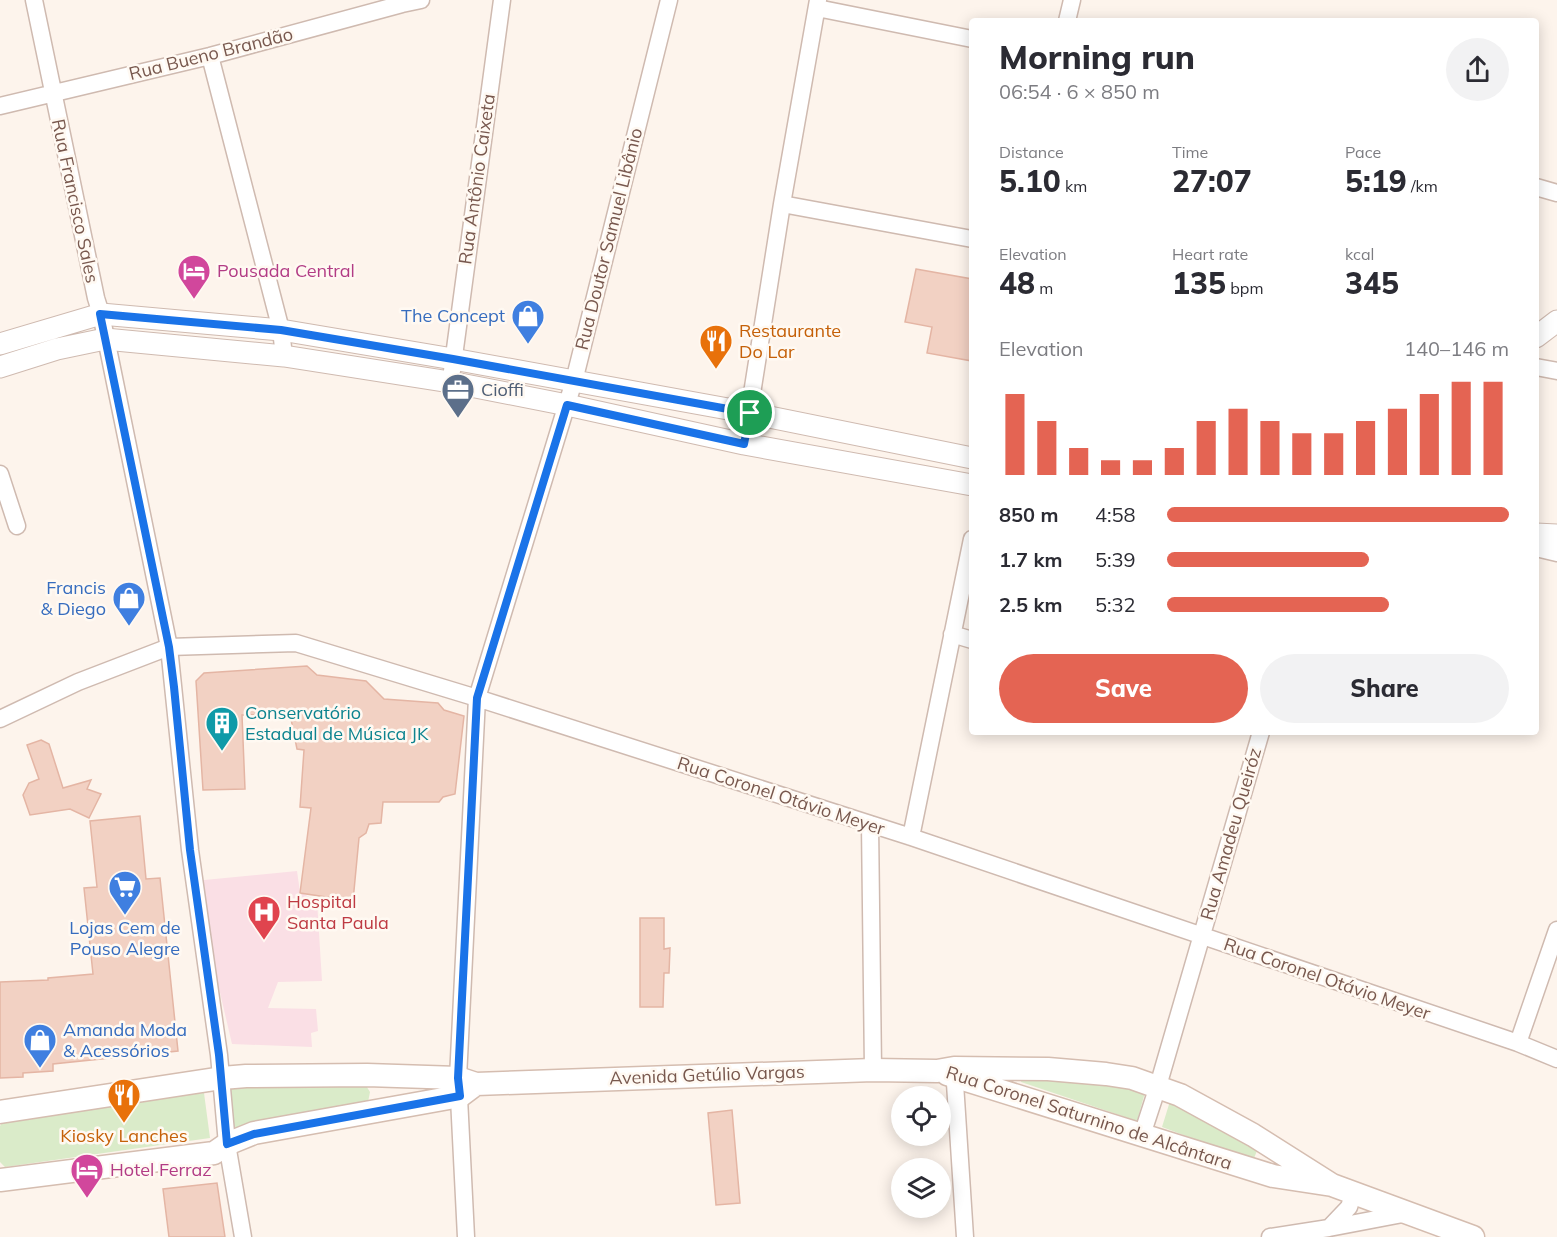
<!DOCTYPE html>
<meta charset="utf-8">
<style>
:root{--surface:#fff;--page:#f2f2f3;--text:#2b2b33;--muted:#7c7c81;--accent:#e46453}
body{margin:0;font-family:Mulish,sans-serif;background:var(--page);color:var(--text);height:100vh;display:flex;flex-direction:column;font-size:22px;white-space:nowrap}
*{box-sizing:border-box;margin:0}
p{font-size:20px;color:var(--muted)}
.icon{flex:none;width:33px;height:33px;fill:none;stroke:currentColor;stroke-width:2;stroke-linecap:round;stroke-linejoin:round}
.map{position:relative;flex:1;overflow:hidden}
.sheet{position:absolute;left:969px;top:18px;width:570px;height:717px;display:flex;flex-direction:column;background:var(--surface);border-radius:6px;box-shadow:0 3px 15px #0003}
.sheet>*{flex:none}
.buttons{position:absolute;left:891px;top:1086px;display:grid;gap:12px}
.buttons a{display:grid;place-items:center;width:60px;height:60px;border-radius:50%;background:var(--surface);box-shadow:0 3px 15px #0003;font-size:30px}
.pin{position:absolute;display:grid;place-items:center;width:51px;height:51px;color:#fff;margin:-26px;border:3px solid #fff;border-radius:50%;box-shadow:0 2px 6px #0007}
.round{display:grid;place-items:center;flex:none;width:63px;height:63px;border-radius:32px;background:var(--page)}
.head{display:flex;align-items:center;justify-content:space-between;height:102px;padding:0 30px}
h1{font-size:33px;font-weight:800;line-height:45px}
.metrics{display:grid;grid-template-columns:repeat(3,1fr);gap:9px;height:102px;padding:6px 30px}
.metrics div{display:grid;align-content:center}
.metrics b{font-size:30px;font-weight:800}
.metrics small{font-size:16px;font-weight:400}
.metrics p{font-size:16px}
.chart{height:168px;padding:12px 30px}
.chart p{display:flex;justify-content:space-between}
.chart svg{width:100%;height:108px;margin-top:6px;stroke:var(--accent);stroke-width:6}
.cta{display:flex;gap:12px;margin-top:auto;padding:12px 30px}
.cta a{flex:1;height:69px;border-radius:36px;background:var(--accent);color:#fff;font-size:24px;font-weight:800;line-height:69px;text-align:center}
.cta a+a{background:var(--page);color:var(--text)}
ul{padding:0 30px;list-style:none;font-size:20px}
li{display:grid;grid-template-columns:96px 72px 1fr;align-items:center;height:45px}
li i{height:15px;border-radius:8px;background:var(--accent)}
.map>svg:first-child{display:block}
.medical{fill:#fadfe5}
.green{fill:#daebc9}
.building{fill:#f2d1c3;stroke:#e4b5a4;stroke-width:1.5}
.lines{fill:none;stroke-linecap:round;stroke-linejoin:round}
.minor-casing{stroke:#cfbab0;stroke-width:19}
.tertiary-casing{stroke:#cfbab0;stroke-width:23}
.secondary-casing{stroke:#d5bdb0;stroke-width:25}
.minor{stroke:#fff;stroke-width:16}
.tertiary{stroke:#fff;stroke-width:21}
.secondary{stroke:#fff;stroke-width:22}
.route-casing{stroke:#fff;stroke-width:12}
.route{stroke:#1a73e8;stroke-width:8}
.labels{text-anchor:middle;stroke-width:5;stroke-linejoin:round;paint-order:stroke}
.street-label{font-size:18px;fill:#78584e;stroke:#fff9f2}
.hotel-label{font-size:18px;fill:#b23c85;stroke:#fff9f2;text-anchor:start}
.shop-label{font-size:18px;fill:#366cbe;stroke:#fff9f2;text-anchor:end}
.food-label{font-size:18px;fill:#c56008;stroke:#fff9f2;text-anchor:start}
.service-label{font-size:18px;fill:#4e5e75;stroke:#fff9f2;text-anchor:start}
.culture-label{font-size:18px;fill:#0d838f;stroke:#fff9f2;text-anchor:start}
.health-label{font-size:18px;fill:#be3a42;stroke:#fff9f2;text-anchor:start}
</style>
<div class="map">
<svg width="1557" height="1237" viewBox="0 0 1557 1237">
<rect width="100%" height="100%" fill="#fdf4ec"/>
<path class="medical" d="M 297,871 L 300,892 L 317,901 L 322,981 L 278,982 L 268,1008 L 316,1009 L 318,1031 L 311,1033 L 312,1047 L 232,1044 L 194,881 Z"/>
<path class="green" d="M 1022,1076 L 1146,1089 L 1137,1121 L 1021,1082 Z
M 363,1081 L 370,1092 L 367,1107 L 232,1130 L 228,1083 Z
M 204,1093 L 210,1138 L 5,1167 L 0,1162 L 0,1126 L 5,1118 Z
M 1171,1098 L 1258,1148 L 1253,1161 L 1162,1127 Z"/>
<path class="building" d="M 916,269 L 972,279 L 972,361 L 927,353 L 932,327 L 905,322 Z
M 307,666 L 317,675 L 366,681 L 384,699 L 438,703 L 444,710 L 464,716 L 455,794 L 443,797 L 439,802 L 383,802 L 381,823 L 369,824 L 366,833 L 359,838 L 353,901 L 300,893 L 311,808 L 300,807 L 304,750 L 297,749 L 290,714 L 242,715 L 245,789 L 203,790 L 196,681 L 204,673 Z
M 41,740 L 49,744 L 63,788 L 91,780 L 87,789 L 101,794 L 89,818 L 70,809 L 30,815 L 23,795 L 29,783 L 39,779 L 27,745 Z
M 140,816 L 146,879 L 160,878 L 178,1051 L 53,1064 L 53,1071 L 23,1073 L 23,1077 L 0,1078 L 0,982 L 48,980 L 48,978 L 93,974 L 84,888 L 97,887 L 90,821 Z
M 640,918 L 664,918 L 664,949 L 670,948 L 669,973 L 664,973 L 663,1007 L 640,1007 Z
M 732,1110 L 740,1203 L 716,1205 L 708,1113 Z
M 217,1183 L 225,1237 L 169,1237 L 163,1189 Z"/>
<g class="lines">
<g class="minor-casing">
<path id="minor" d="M 34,0 L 96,298 L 101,314 L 169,647 L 190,850 L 219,1055 L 227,1144 L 243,1237
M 817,8 L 972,39
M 1067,21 L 1072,0
M 210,56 L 281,330 L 284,356
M 0,106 L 210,56 L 402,4 L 421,0
M 1536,187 L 1557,193
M 782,204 L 972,239
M 1536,367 L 1557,371
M 452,371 L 502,0
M 744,444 L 782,204 L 818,0
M 0,474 L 17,526
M 1536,548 L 1557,553
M 952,634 L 972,640
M 0,719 L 78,682 L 169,647 L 296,643 L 477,698 L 911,837 L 1518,1043 L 1557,1059
M 870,824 L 873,1070
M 911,837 L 972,539
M 1518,1043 L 1557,930
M 954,1068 L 965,1237
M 1142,1135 L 1158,1086 L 1261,732
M 1329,1228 L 1349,1207 L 1354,1192
M 466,1237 L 458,1078 L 477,698 L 574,381 L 669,0
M 1270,1237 L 1329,1228 L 1408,1213"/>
</g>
<g class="tertiary-casing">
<path id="tertiary" d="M 1536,337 L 1557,321
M 0,344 L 101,314 L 281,330 L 453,359 L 750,413 L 972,458
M 0,367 L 57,349 L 105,339 L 284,356 L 450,382 L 567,405 L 744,444 L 972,485
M 1536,534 L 1557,535"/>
</g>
<g class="secondary-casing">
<path id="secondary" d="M 947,1074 L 1273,1176 L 1332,1185 L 1473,1237
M 0,1112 L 222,1078 L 246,1076 L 367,1075 L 458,1078 L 476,1084 L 873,1070 L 937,1071 L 954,1068 L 1048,1069 L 1106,1074 L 1132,1078 L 1180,1095 L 1253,1135 L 1332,1185
M 0,1180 L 214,1153 L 227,1144 L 254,1133 L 460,1096 L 476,1084"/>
</g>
<use href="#minor" class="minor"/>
<use href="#tertiary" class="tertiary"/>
<use href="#secondary" class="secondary"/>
</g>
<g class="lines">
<g class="route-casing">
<path id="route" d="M 100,314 L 281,330 L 453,359 L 750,413 L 744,444 L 567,405 L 477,698 L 458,1078 L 460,1096 L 254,1134 L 227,1144 L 219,1055 L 190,850 L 174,687 L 169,647 Z"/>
</g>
<use href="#route" class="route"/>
</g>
<defs>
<g id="hotel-pin" transform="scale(1.725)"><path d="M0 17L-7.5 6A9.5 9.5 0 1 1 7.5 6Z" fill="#d1479c" stroke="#fff9f2"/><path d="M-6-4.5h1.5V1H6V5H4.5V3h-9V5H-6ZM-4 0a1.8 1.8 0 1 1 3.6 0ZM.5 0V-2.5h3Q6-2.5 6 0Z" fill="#fff"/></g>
<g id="shop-pin" transform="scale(1.725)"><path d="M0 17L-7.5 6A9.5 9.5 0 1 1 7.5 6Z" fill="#3f7fe0" stroke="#fff9f2"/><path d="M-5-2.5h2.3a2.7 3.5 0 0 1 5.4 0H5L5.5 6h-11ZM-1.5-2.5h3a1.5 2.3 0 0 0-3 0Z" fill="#fff"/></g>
<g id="restaurant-pin" transform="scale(1.725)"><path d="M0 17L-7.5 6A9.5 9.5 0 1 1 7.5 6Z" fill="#e8710a" stroke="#fff9f2"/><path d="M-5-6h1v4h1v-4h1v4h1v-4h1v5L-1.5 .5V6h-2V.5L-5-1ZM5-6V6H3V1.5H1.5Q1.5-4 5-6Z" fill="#fff"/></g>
<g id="office-pin" transform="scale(1.725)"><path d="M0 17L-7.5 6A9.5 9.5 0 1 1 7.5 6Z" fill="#5c6f8a" stroke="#fff9f2"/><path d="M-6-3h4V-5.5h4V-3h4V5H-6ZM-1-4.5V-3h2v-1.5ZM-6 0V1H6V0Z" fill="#fff"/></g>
<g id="building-pin" transform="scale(1.725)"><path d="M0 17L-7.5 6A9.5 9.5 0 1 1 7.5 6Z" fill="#0f9aa8" stroke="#fff9f2"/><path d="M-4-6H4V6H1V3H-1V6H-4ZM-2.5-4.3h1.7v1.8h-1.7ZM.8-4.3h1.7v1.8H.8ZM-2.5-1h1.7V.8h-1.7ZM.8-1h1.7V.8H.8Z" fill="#fff"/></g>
<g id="supermarket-pin" transform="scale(1.725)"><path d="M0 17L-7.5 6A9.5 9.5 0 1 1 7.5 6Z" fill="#3f7fe0" stroke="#fff9f2"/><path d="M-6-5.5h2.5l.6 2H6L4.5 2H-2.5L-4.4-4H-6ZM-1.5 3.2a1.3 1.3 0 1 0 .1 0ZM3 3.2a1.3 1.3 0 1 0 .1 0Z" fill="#fff"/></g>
<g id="hospital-pin" transform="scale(1.725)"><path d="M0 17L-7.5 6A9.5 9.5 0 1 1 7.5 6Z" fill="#e0444e" stroke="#fff9f2"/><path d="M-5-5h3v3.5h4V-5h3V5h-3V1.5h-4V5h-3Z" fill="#fff"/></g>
</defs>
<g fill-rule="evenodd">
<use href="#hotel-pin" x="194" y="271"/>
<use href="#shop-pin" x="528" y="316"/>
<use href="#restaurant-pin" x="716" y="341"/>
<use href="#office-pin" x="458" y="390"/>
<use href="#shop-pin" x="129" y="598"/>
<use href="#building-pin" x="222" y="723"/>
<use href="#supermarket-pin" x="125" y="887"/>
<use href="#hospital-pin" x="264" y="912"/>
<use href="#shop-pin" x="40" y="1040"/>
<use href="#restaurant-pin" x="124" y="1095"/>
<use href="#hotel-pin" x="87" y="1170"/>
</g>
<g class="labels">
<g class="street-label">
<text transform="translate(211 54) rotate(-14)" y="6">Rua Bueno Brandão</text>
<text transform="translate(477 179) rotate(-82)" y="6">Rua Antônio Caixeta</text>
<text transform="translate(75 201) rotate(78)" y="6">Rua Francisco Sales</text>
<text transform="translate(609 239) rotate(-76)" y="6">Rua Doutor Samuel Libânio</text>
<text transform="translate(781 796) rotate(18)" y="6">Rua Coronel Otávio Meyer</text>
<text transform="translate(1231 834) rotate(-74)" y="6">Rua Amadeu Queiróz</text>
<text transform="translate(1327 979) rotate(19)" y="6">Rua Coronel Otávio Meyer</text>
<text transform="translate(707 1075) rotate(-2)" y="6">Avenida Getúlio Vargas</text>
<text transform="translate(1089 1118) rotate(18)" y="6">Rua Coronel Saturnino de Alcântara</text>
</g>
<g class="hotel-label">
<text x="217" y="277">Pousada Central</text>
<text x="110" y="1176">Hotel Ferraz</text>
</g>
<g class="shop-label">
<text x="505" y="322">The Concept</text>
<text x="106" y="594">Francis<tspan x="106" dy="21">&amp; Diego</tspan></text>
<text x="125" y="934" text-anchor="middle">Lojas Cem de<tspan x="125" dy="21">Pouso Alegre</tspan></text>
<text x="63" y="1036" text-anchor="start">Amanda Moda<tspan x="63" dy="21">&amp; Acessórios</tspan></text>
</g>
<g class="food-label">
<text x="739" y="337">Restaurante<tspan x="739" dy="21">Do Lar</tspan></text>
<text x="124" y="1142" text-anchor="middle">Kiosky Lanches</text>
</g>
<g class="service-label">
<text x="481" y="396">Cioffi</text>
</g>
<g class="culture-label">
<text x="245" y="719">Conservatório<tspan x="245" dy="21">Estadual de Música JK</tspan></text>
</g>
<g class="health-label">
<text x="287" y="908">Hospital<tspan x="287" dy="21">Santa Paula</tspan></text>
</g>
</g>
</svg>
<div class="buttons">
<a><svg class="icon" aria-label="locate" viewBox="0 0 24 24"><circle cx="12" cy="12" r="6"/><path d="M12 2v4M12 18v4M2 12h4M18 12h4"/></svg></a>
<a><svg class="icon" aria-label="layers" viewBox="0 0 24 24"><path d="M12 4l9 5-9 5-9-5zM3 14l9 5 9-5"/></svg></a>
</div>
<div class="pin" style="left:750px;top:413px;background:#1e9e55"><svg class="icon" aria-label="arrive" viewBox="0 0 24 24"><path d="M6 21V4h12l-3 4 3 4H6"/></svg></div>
<section class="sheet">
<div class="head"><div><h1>Morning run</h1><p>06:54 · 6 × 850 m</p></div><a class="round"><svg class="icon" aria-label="share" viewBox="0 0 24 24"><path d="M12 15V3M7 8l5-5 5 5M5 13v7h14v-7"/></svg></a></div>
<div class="metrics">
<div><p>Distance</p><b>5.10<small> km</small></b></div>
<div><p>Time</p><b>27:07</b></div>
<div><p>Pace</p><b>5:19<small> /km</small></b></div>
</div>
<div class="metrics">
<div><p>Elevation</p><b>48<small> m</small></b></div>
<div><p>Heart rate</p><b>135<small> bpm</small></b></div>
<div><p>kcal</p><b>345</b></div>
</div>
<div class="chart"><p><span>Elevation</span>140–146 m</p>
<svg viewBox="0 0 160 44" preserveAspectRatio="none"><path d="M5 44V11M15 44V22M25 44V33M35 44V38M45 44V38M55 44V33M65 44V22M75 44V17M85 44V22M95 44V27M105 44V27M115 44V22M125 44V17M135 44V11M145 44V6M155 44V6"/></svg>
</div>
<ul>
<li><b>850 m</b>4:58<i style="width:100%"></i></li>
<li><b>1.7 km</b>5:39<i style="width:59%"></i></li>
<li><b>2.5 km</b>5:32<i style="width:65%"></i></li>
</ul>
<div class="cta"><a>Save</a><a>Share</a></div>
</section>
</div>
